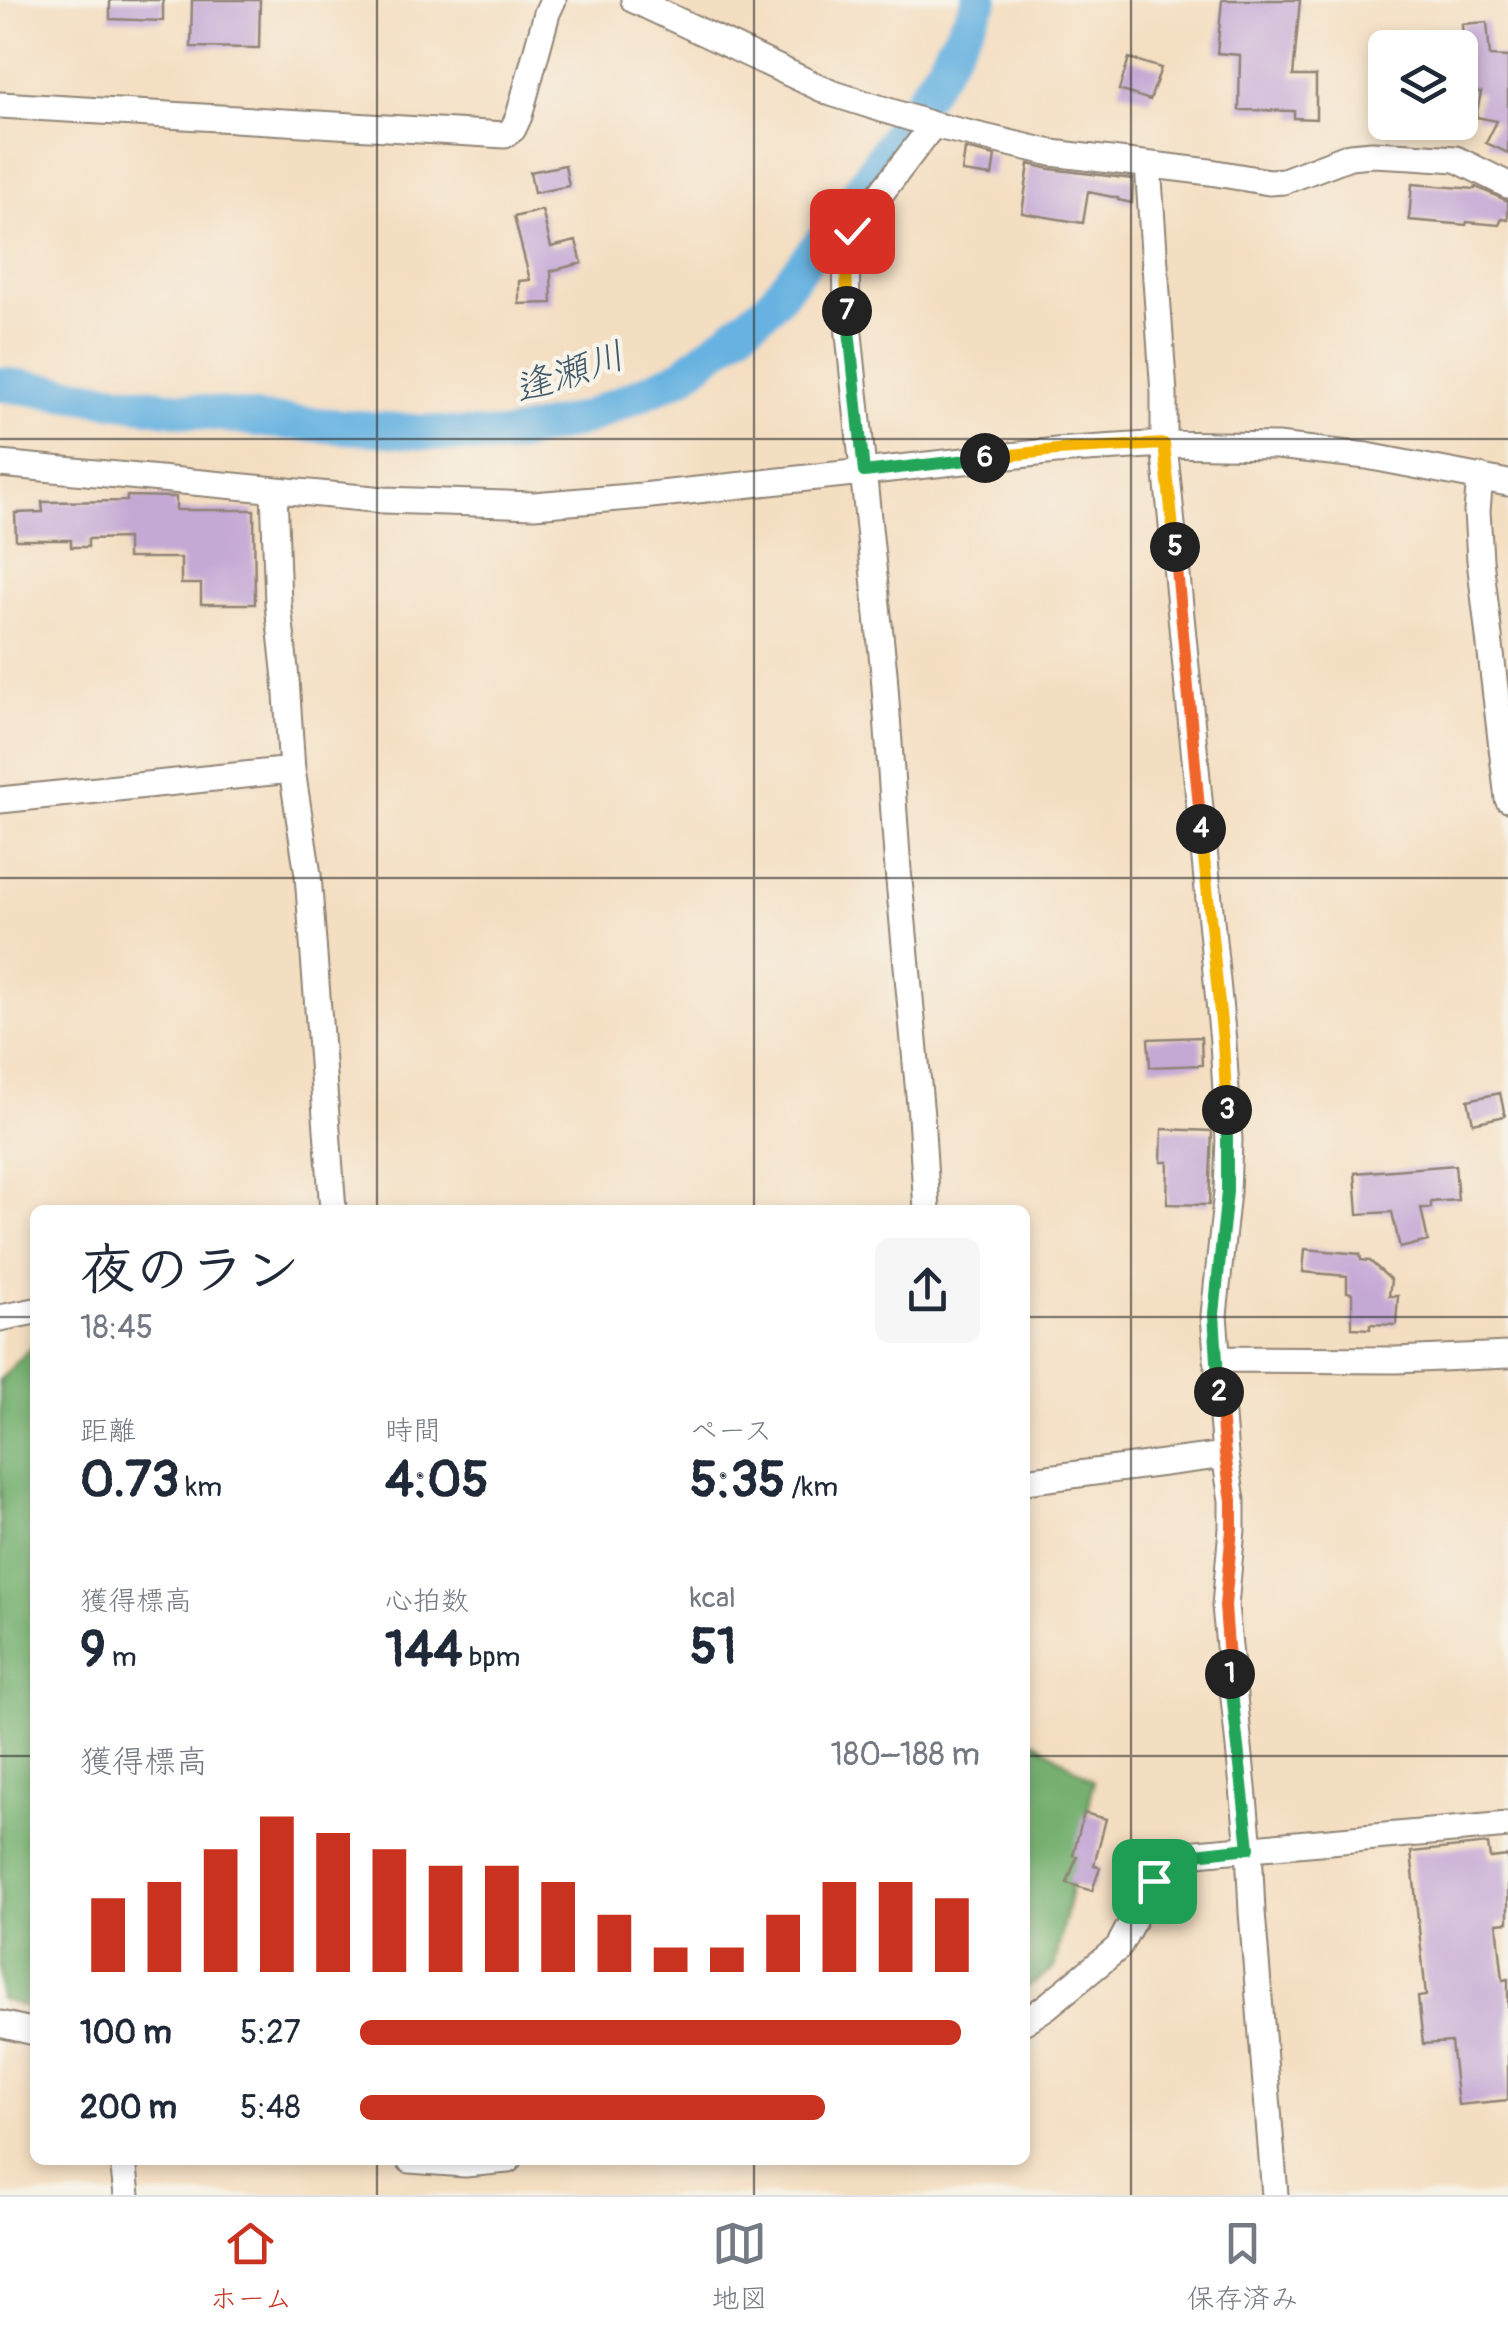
<!DOCTYPE html>
<html lang="ja">
<meta charset="utf-8">
<style>
:root{--surface:#fff;--page:#f6f6f7;--text:#1f2937;--muted:#747a83;--line:#e0e1e3;--accent:#c8321e}
body{margin:0;font-family:Pangolin,"Klee One",sans-serif;background:var(--page);color:var(--text);height:100vh;display:flex;flex-direction:column;font-size:38px;white-space:nowrap}
*{box-sizing:border-box;margin:0}
p{font-size:32px;color:var(--muted)}
.icon{flex:none;width:55px;height:55px;fill:none;stroke:currentColor;stroke-width:2;stroke-linecap:round;stroke-linejoin:round}
.map{position:relative;flex:1;overflow:hidden}
.panel{position:absolute;left:30px;top:1205px;width:1000px;height:960px;display:flex;flex-direction:column;background:var(--surface);border-radius:15px;box-shadow:0 5px 15px #0003}
.panel>*{flex:none}
.tools{position:absolute;left:1368px;top:30px;display:grid;gap:20px}
.tools a{display:grid;place-items:center;width:110px;height:110px;border-radius:15px;background:var(--surface);box-shadow:0 5px 15px #0003;font-size:50px}
.pin{position:absolute;display:grid;place-items:center;width:85px;height:85px;color:#fff;margin:-42px;border-radius:20px;box-shadow:0 5px 15px #0006}
.km{position:absolute;width:50px;height:50px;margin:-25px;border-radius:50%;background:#222;color:#fff;font-size:28px;line-height:50px;text-align:center}
.round{display:grid;place-items:center;flex:none;width:105px;height:105px;border-radius:15px;background:var(--page)}
.headline{display:flex;align-items:center;justify-content:space-between;height:170px;padding:0 50px}
h1{font-size:55px;font-weight:700;line-height:75px}
.figures{display:grid;grid-template-columns:repeat(3,1fr);gap:15px;height:170px;padding:10px 50px}
.figures div{display:grid;align-content:center}
.figures b{font-size:50px;font-weight:700}
.figures small{font-size:28px;font-weight:400}
.figures p{font-size:28px}
.chart{height:280px;padding:20px 50px}
.chart p{display:flex;justify-content:space-between}
.chart svg{width:100%;height:180px;margin-top:10px;stroke:var(--accent);stroke-width:6}
ul{padding:0 50px;list-style:none;font-size:32px}
li{display:grid;grid-template-columns:160px 120px 1fr;align-items:center;height:75px}
li i{height:25px;border-radius:12px;background:var(--accent)}
.dock{display:flex;justify-content:space-around;align-items:center;height:140px;border-top:2px solid var(--line);background:var(--surface);font-size:28px;color:var(--muted)}
.dock a{display:grid;justify-items:center;gap:5px}
.dock .current{color:var(--accent)}
.map>svg:first-child{display:block}
.forest{fill:#74b070;stroke:#506e4e;stroke-width:2.5}
.lines{fill:none;stroke-linecap:round;stroke-linejoin:round}
.river{stroke:#68b2e1;stroke-width:35}
.building{fill:#c5a9d5}
.minor-casing{stroke:#908476;stroke-width:29}
.minor{stroke:#fff;stroke-width:25}
.split-1-casing{stroke:#fff;stroke-width:20}
.split-2-casing{stroke:#fff;stroke-width:20}
.split-3-casing{stroke:#fff;stroke-width:20}
.split-4-casing{stroke:#fff;stroke-width:20}
.split-5-casing{stroke:#fff;stroke-width:20}
.split-6-casing{stroke:#fff;stroke-width:20}
.split-7-casing{stroke:#fff;stroke-width:20}
.split-8-casing{stroke:#fff;stroke-width:20}
.split-1{stroke:#22a559;stroke-width:12}
.split-2{stroke:#f0652b;stroke-width:12}
.split-3{stroke:#22a559;stroke-width:12}
.split-4{stroke:#f5b400;stroke-width:12}
.split-5{stroke:#f0652b;stroke-width:12}
.split-6{stroke:#f5b400;stroke-width:12}
.split-7{stroke:#22a559;stroke-width:12}
.split-8{stroke:#f5b400;stroke-width:12}
.grid{fill:none;stroke:#2b2b2b;stroke-width:2.5;stroke-opacity:0.55}
.labels{text-anchor:middle;stroke-width:9;stroke-linejoin:round;paint-order:stroke}
.water-label{font-size:38px;font-style:italic;fill:#405a6b;stroke:#f7f3e8}
</style>
<div class="map">
<svg width="1508" height="2195" viewBox="0 0 1508 2195">
<rect width="100%" height="100%" fill="#f7f3e8"/>
<filter id="ink" filterUnits="userSpaceOnUse"><feTurbulence type="fractalNoise" baseFrequency=".01" numOctaves="2"/><feDisplacementMap in="SourceGraphic" scale="20" xChannelSelector="R" yChannelSelector="G"/><feConvolveMatrix kernelMatrix="1 2 1 2 8 2 1 2 1" color-interpolation-filters="sRGB"/></filter>
<filter id="wash" filterUnits="userSpaceOnUse"><feTurbulence type="fractalNoise" baseFrequency=".0048" numOctaves="4" result="noise"/><feDisplacementMap in="SourceGraphic" scale="40" xChannelSelector="R" yChannelSelector="G"/><feGaussianBlur stdDeviation="2.25" result="paint"/><feColorMatrix in="noise" values="0 0 0 0 0 0 0 0 0 0 0 0 0 0 0 0 0 1.4 0 .05"/><feComposite in="paint" operator="in"/></filter>
<g filter="url(#wash)">
<rect width="100%" height="100%" fill="#f4dec1"/>
<path class="forest" d="M 35,1343 L 35,2009 L 0,1999 L 0,1380 Z
M 1025,1735 L 1094,1781 L 1054,1968 L 1025,1989 Z"/>
<g class="lines">
<path class="river" d="M 0,384 L 266,421 L 505,438 L 586,418 L 681,376 L 768,307 L 844,214 L 941,69 L 981,0"/>
</g>
<g id="blocks">
<path class="building" d="M 110,0 L 163,0 L 163,21 L 110,19 Z
M 192,0 L 260,0 L 259,48 L 191,47 Z
M 1222,0 L 1300,0 L 1293,76 L 1316,76 L 1316,119 L 1294,118 L 1294,111 L 1239,110 L 1240,55 L 1217,53 Z
M 1487,22 L 1490,56 L 1508,57 L 1508,153 L 1486,143 L 1497,121 L 1476,117 L 1481,92 L 1460,92 L 1460,58 L 1464,58 L 1462,24 Z
M 1129,58 L 1161,68 L 1150,100 L 1119,90 Z
M 965,149 L 995,156 L 992,176 L 962,172 Z
M 1029,164 L 1050,169 L 1133,179 L 1132,203 L 1118,200 L 1118,198 L 1088,192 L 1083,223 L 1022,213 Z
M 565,165 L 569,186 L 534,193 L 530,172 Z
M 1412,184 L 1475,189 L 1476,187 L 1508,201 L 1508,220 L 1502,219 L 1499,225 L 1467,222 L 1466,225 L 1409,220 Z
M 542,210 L 551,247 L 576,241 L 582,263 L 551,271 L 552,303 L 519,304 L 519,281 L 530,280 L 514,217 Z
M 127,496 L 176,497 L 176,510 L 254,510 L 255,604 L 201,604 L 201,584 L 181,584 L 181,558 L 127,558 L 127,538 L 88,539 L 88,547 L 71,547 L 71,540 L 16,540 L 15,513 L 43,512 L 42,502 L 127,501 Z
M 1201,1037 L 1202,1065 L 1150,1067 L 1148,1039 Z
M 1500,1093 L 1505,1116 L 1473,1123 L 1468,1100 Z
M 1162,1129 L 1212,1131 L 1209,1205 L 1167,1204 L 1168,1162 L 1161,1162 Z
M 1455,1165 L 1458,1200 L 1431,1202 L 1431,1208 L 1421,1208 L 1428,1241 L 1400,1248 L 1392,1212 L 1358,1214 L 1355,1173 Z
M 1305,1249 L 1360,1254 L 1361,1260 L 1370,1261 L 1391,1280 L 1389,1296 L 1398,1296 L 1396,1325 L 1370,1324 L 1370,1329 L 1352,1328 L 1352,1293 L 1347,1292 L 1347,1276 L 1303,1272 Z
M 1084,1813 L 1106,1819 L 1094,1865 L 1100,1868 L 1092,1891 L 1067,1883 L 1077,1856 L 1073,1855 Z
M 1488,1844 L 1490,1858 L 1508,1856 L 1508,1922 L 1497,1923 L 1503,1980 L 1508,1979 L 1508,2100 L 1458,2105 L 1451,2042 L 1423,2044 L 1418,1997 L 1426,1996 L 1411,1852 Z"/>
</g>
</g>
<g filter="url(#ink)">
<use href="#blocks" fill-opacity="0" stroke="#908476" stroke-width="2.5"/>
<g class="lines">
<g class="minor-casing">
<path id="minor" d="M 634,0 L 831,93 L 933,125 L 1052,153 L 1210,172 L 1269,182 L 1284,181 L 1350,156 L 1372,154 L 1412,156 L 1456,159 L 1508,185
M 0,105 L 505,135 L 513,129 L 519,116 L 547,13 L 553,0
M 1148,165 L 1164,394 L 1164,444 L 1223,1042 L 1229,1140 L 1227,1192 L 1214,1315 L 1225,1455 L 1232,1500 L 1232,1529 L 1225,1606 L 1249,1848 L 1252,1912 L 1275,2195
M 0,464 L 384,500 L 534,505 L 642,496 L 1056,451 L 1164,444 L 1277,446 L 1367,456 L 1508,483
M 1480,477 L 1477,511 L 1480,560 L 1508,799
M 274,491 L 278,604 L 286,679 L 292,770 L 308,875 L 333,1210
M 0,800 L 292,770
M 927,1210 L 921,1116 L 898,870 L 884,673 L 847,315 L 846,248 L 852,231 L 933,125
M 0,1318 L 35,1311
M 1217,1359 L 1396,1360 L 1508,1355
M 1025,1481 L 1225,1455
M 1025,2021 L 1046,2007 L 1118,1948 L 1159,1871 L 1168,1861 L 1186,1854 L 1508,1825
M 0,2024 L 35,2032
M 123,2160 L 127,2195
M 410,2160 L 465,2164 L 508,2160"/>
</g>
<use href="#minor" class="minor"/>
</g>
</g>
<g class="lines" filter="url(#ink)">
<g class="split-1-casing">
<path id="split-1" d="M 1154,1881 L 1162,1865 L 1178,1856 L 1249,1848 L 1230,1674"/>
</g>
<g class="split-2-casing">
<path id="split-2" d="M 1219,1392 L 1225,1454 L 1232,1500 L 1232,1529 L 1225,1606 L 1230,1674"/>
</g>
<g class="split-3-casing">
<path id="split-3" d="M 1219,1392 L 1214,1314 L 1227,1192 L 1227,1110"/>
</g>
<g class="split-4-casing">
<path id="split-4" d="M 1201,829 L 1223,1042 L 1227,1110"/>
</g>
<g class="split-5-casing">
<path id="split-5" d="M 1175,547 L 1201,829"/>
</g>
<g class="split-6-casing">
<path id="split-6" d="M 985,458 L 1056,450 L 1164,444 L 1175,547"/>
</g>
<g class="split-7-casing">
<path id="split-7" d="M 847,311 L 864,472 L 985,458"/>
</g>
<g class="split-8-casing">
<path id="split-8" d="M 847,311 L 846,248 L 846,240 L 852,231"/>
</g>
<use href="#split-1" class="split-1"/>
<use href="#split-2" class="split-2"/>
<use href="#split-3" class="split-3"/>
<use href="#split-4" class="split-4"/>
<use href="#split-5" class="split-5"/>
<use href="#split-6" class="split-6"/>
<use href="#split-7" class="split-7"/>
<use href="#split-8" class="split-8"/>
</g>
<path class="grid" d="M 377,0 L 377,1210M 754,0 L 754,1210M 1131,0 L 1131,2195M 0,439 L 1508,439M 0,878 L 1508,878M 0,1317 L 35,1317M 1025,1317 L 1508,1317M 0,1756 L 35,1756M 1025,1756 L 1508,1756M 377,2160 L 377,2195M 754,2160 L 754,2195"/>
<g class="labels">
<g class="water-label">
<text transform="translate(569 372) rotate(-19)" y="13">逢瀬川</text>
</g>
</g>
</svg>
<div class="tools">
<a><svg class="icon" aria-label="layers" viewBox="0 0 24 24"><path d="M12 4l9 5-9 5-9-5zM3 14l9 5 9-5"/></svg></a>
</div>
<div class="pin" style="left:1154px;top:1881px;background:#1e9e55"><svg class="icon" aria-label="arrive" viewBox="0 0 24 24"><path d="M6 21V4h12l-3 4 3 4H6"/></svg></div>
<div class="pin" style="left:852px;top:231px;background:#d93025"><svg class="icon" aria-label="check" viewBox="0 0 24 24"><path d="M5 12l5 5 9-10"/></svg></div>
<b class="km" style="left:1230px;top:1674px">1</b>
<b class="km" style="left:1219px;top:1392px">2</b>
<b class="km" style="left:1227px;top:1110px">3</b>
<b class="km" style="left:1201px;top:829px">4</b>
<b class="km" style="left:1175px;top:547px">5</b>
<b class="km" style="left:985px;top:458px">6</b>
<b class="km" style="left:847px;top:311px">7</b>
<section class="panel">
<div class="headline"><div><h1>夜のラン</h1><p>18:45</p></div><a class="round"><svg class="icon" aria-label="share" viewBox="0 0 24 24"><path d="M12 15V3M7 8l5-5 5 5M5 13v7h14v-7"/></svg></a></div>
<div class="figures">
<div><p>距離</p><b>0.73<small> km</small></b></div>
<div><p>時間</p><b>4:05</b></div>
<div><p>ペース</p><b>5:35<small> /km</small></b></div>
</div>
<div class="figures">
<div><p>獲得標高</p><b>9<small> m</small></b></div>
<div><p>心拍数</p><b>144<small> bpm</small></b></div>
<div><p>kcal</p><b>51</b></div>
</div>
<div class="chart"><p><span>獲得標高</span>180–188 m</p>
<svg viewBox="0 0 160 44" preserveAspectRatio="none"><path d="M5 44V26M15 44V22M25 44V14M35 44V6M45 44V10M55 44V14M65 44V18M75 44V18M85 44V22M95 44V30M105 44V38M115 44V38M125 44V30M135 44V22M145 44V22M155 44V26"/></svg>
</div>
<ul>
<li><b>100 m</b>5:27<i style="width:97%"></i></li>
<li><b>200 m</b>5:48<i style="width:75%"></i></li>
</ul>
</section>
</div>
<nav class="dock">
<a class="current"><svg class="icon" aria-label="home" viewBox="0 0 24 24"><path d="M3 11l9-7 9 7M6 9v11h12V9"/></svg>ホーム</a>
<a><svg class="icon" aria-label="map" viewBox="0 0 24 24"><path d="M3 6l6-2 6 2 6-2v14l-6 2-6-2-6 2zM9 4v14M15 6v14"/></svg>地図</a>
<a><svg class="icon" aria-label="saved" viewBox="0 0 24 24"><path d="M7 4h10v16l-5-4-5 4z"/></svg>保存済み</a>
</nav>
